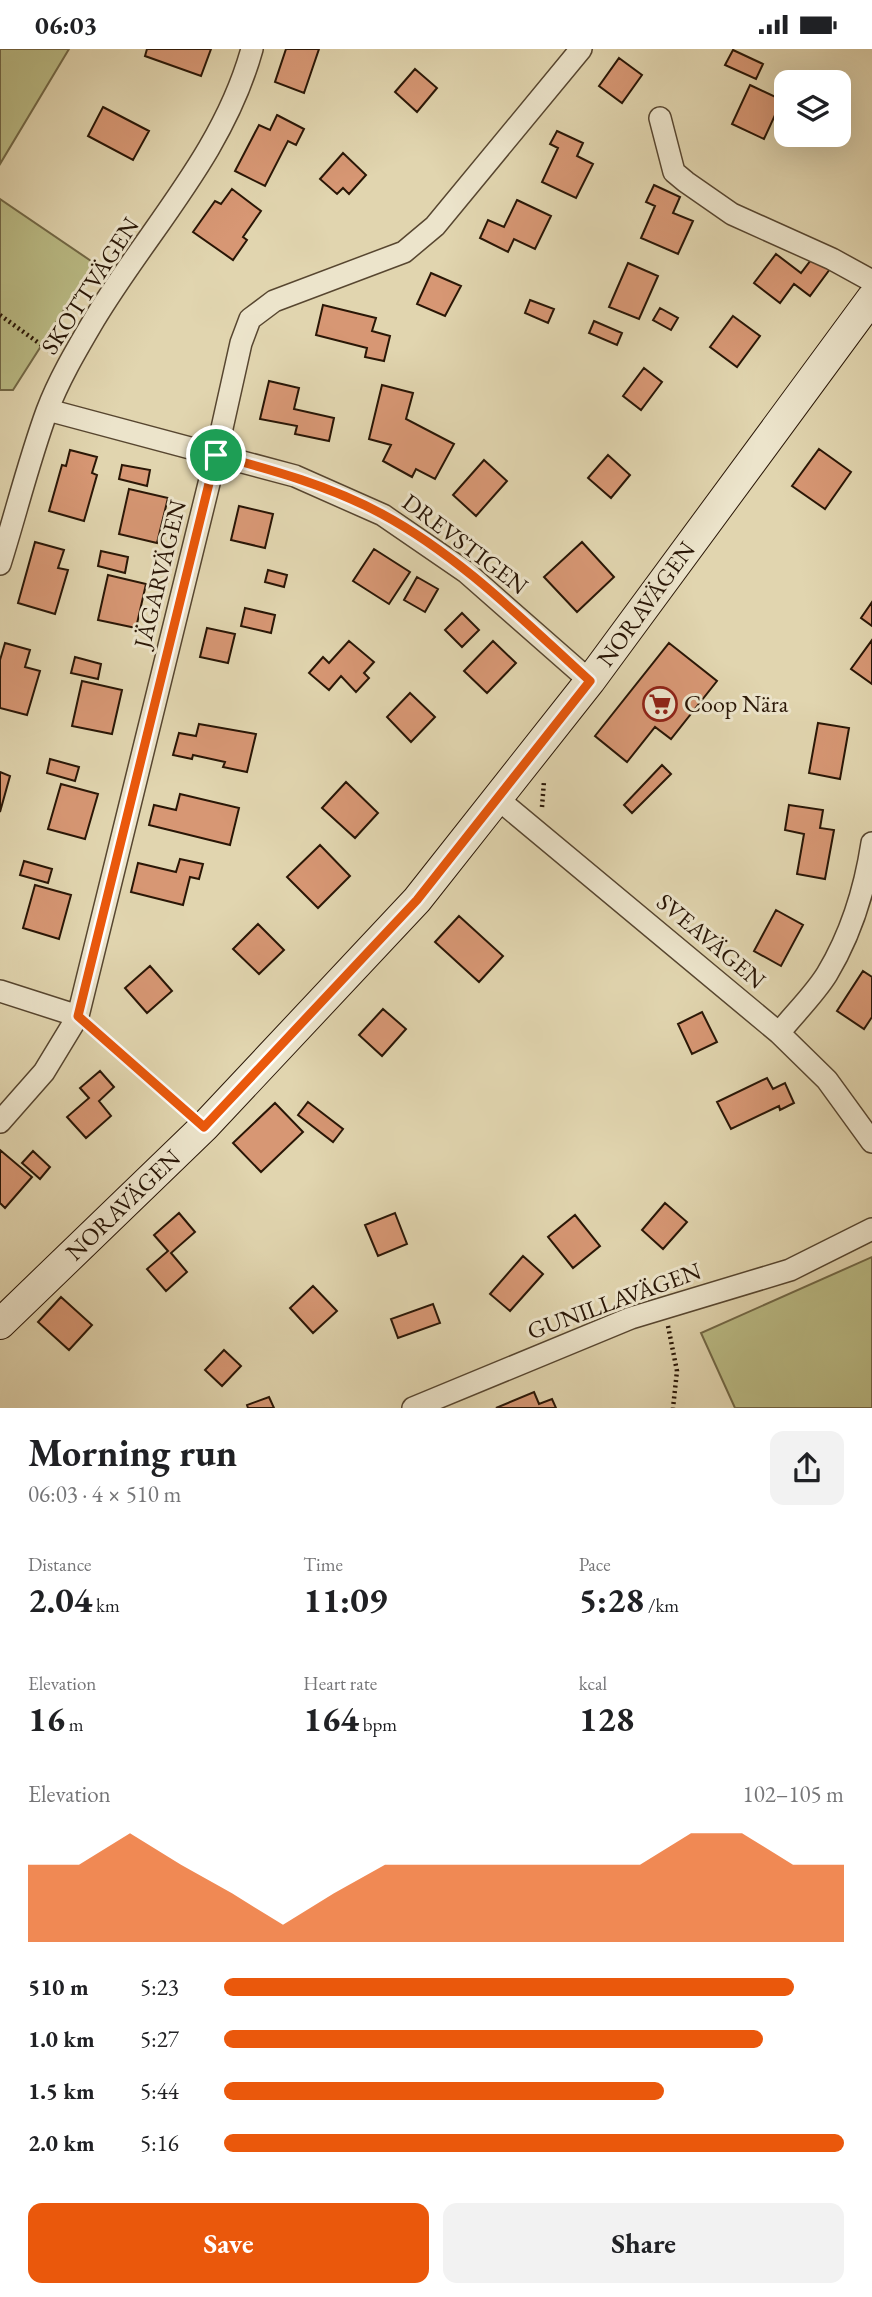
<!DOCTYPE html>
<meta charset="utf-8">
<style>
:root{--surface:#fff;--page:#f2f2f2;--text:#202124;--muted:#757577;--accent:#ea580c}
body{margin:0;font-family:"EB Garamond",serif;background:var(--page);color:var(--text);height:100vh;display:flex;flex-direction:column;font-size:26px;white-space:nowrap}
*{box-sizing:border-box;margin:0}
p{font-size:23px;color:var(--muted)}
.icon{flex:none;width:38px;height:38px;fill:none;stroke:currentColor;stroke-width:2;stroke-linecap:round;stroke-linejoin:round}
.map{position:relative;height:1359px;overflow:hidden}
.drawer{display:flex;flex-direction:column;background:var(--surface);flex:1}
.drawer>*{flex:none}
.fabs{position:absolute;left:774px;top:21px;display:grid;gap:14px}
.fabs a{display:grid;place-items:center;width:77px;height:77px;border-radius:14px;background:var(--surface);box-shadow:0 7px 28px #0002;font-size:35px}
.pin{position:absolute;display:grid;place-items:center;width:60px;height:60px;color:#fff;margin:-30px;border:4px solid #fff;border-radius:50%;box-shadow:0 2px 7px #0007}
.round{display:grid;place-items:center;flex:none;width:74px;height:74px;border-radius:14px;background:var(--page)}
.headline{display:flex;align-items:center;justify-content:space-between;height:119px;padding:0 28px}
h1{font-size:38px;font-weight:700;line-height:52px}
.metrics{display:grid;grid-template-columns:repeat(3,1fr);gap:10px;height:119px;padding:7px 28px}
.metrics div{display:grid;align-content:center}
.metrics b{font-size:35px;font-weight:700}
.metrics small{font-size:19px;font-weight:400}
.metrics p{font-size:19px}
.chart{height:196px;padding:14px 28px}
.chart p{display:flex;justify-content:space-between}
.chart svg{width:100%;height:126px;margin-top:7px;fill:var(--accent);opacity:.7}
.button{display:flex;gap:14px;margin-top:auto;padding:14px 28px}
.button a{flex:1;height:80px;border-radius:14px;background:var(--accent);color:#fff;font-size:28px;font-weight:700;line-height:80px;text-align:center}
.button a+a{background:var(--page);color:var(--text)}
ul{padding:0 28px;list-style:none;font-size:23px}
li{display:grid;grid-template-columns:112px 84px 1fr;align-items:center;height:52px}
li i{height:18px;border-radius:9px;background:var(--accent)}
.status{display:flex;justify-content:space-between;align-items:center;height:49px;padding:0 35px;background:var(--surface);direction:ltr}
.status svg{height:19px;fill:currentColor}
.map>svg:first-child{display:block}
.green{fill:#babb85;stroke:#726846;stroke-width:2}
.building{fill:#d79774;stroke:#291606;stroke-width:2}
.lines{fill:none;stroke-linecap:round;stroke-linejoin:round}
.street-casing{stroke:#574630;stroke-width:24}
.secondary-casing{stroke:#291606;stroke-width:32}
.path{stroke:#291606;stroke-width:4.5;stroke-dasharray:2 3.5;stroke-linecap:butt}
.street{stroke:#ece4cb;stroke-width:21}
.secondary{stroke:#ece4cb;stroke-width:30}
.route-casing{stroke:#fff;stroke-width:14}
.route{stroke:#ea580c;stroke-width:9}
.labels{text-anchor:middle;stroke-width:6;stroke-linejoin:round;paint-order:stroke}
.street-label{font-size:24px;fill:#291606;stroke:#ece4cb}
.poi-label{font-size:24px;fill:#291606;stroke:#ece4cb;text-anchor:start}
</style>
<div class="status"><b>06:03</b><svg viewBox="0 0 49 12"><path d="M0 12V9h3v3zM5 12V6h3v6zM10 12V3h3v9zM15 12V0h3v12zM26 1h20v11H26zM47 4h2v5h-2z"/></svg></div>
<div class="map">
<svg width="872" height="1359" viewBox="0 0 872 1359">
<rect width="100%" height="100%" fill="#e1d5af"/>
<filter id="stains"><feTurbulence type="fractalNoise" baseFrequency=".00286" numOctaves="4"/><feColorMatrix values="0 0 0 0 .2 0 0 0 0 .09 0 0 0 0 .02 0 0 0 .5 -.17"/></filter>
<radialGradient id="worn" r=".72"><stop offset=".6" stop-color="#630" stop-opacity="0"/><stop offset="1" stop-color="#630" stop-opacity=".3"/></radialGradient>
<path class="green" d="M 0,0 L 69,0 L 0,115 Z
M 0,150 L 94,214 L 13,341 L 0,341 Z
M 872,1208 L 872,1359 L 735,1359 L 701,1284 Z"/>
<path class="building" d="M 147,0 L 211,0 L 201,27 L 145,7 Z
M 286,0 L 319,0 L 304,44 L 275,33 Z
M 733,1 L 763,15 L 756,30 L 725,16 Z
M 619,9 L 642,26 L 622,54 L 599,37 Z
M 415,20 L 437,39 L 417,63 L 395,43 Z
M 750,36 L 782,51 L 764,90 L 732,75 Z
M 103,58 L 149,82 L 133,111 L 88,87 Z
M 277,66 L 304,80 L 296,96 L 288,92 L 265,137 L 235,122 L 259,76 L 270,81 Z
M 557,82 L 583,94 L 577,107 L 593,115 L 576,149 L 542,133 L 558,99 L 550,95 Z
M 343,104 L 366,126 L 349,145 L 343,139 L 337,145 L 320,130 Z
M 654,136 L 680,148 L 673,164 L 693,172 L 678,205 L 641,189 L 655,157 L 646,153 Z
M 232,140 L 261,162 L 243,188 L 247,191 L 233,211 L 193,183 L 215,152 L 221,155 Z
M 517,151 L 551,167 L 535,200 L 514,190 L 508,203 L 480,189 L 488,171 L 504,178 Z
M 776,205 L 801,224 L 814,207 L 830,220 L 810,247 L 794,235 L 780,254 L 754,234 Z
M 628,214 L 658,227 L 639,270 L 609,258 Z
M 431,224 L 461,237 L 445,267 L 417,255 Z
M 530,251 L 554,260 L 548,274 L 525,264 Z
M 323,256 L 376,269 L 372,282 L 390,287 L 384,312 L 365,308 L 367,299 L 316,286 Z
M 660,259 L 678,269 L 671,281 L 653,271 Z
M 733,267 L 760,287 L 737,318 L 710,298 Z
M 594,272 L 622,284 L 617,296 L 589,284 Z
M 644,319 L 662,333 L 641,361 L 623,347 Z
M 269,332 L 299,339 L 294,360 L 334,369 L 329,392 L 295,385 L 297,377 L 260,370 Z
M 382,336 L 413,344 L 406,370 L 454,395 L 435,430 L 416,420 L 412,428 L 383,412 L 391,396 L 369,390 Z
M 819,400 L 851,423 L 825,460 L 792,437 Z
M 70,401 L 97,408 L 92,424 L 97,426 L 84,472 L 49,462 L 62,416 L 66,417 Z
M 608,406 L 630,426 L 611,449 L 588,429 Z
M 484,411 L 507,432 L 476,467 L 453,446 Z
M 122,416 L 150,421 L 147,437 L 119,430 Z
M 129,440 L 168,449 L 157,494 L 119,485 Z
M 239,457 L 273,465 L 265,499 L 231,491 Z
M 35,493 L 64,501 L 58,519 L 68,521 L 55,565 L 18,554 Z
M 582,493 L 614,528 L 577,563 L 544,528 Z
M 374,500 L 410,523 L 389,555 L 353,532 Z
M 101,502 L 128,508 L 125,524 L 98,517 Z
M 268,521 L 287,526 L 284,538 L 265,533 Z
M 108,526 L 146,535 L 136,579 L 98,571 Z
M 417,528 L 438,540 L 425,563 L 404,551 Z
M 872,553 L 872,577 L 861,569 Z
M 245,559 L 275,566 L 271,584 L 241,577 Z
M 462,564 L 479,581 L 462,598 L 445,581 Z
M 207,579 L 235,585 L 228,614 L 200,608 Z
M 872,591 L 872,635 L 851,620 Z
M 349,592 L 374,613 L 364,624 L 369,629 L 356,643 L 341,627 L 329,641 L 309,624 L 323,608 L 329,614 Z
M 493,592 L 516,614 L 487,644 L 464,622 Z
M 5,594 L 30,601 L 25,618 L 40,622 L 27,666 L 0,659 L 0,611 Z
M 669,594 L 717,632 L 671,690 L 655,678 L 627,713 L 595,687 Z
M 75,608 L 101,615 L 98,630 L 71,624 Z
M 82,632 L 122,641 L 112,685 L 72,677 Z
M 410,644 L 435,668 L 411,693 L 387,668 Z
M 818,674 L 849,679 L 840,730 L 809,724 Z
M 199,675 L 256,685 L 247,723 L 223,718 L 225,713 L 193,706 L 192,710 L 173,706 L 179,684 L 196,687 Z
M 50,710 L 79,718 L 75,732 L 47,724 Z
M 662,716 L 671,725 L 632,764 L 624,756 Z
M 0,723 L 10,727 L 0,763 Z
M 346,733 L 378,764 L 355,789 L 322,759 Z
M 61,735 L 98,745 L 85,790 L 48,780 Z
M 180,745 L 239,759 L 230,796 L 149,776 L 154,756 L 176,761 Z
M 789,756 L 823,761 L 820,779 L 834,781 L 825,830 L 797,825 L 804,785 L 785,781 Z
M 320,796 L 350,827 L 318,859 L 287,828 Z
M 180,810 L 203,815 L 199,830 L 190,828 L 183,856 L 131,843 L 138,814 L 176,823 Z
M 24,812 L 52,820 L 48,834 L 20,826 Z
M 35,836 L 71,846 L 59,890 L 23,879 Z
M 776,861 L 803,876 L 781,917 L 754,902 Z
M 459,867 L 503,907 L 479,933 L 435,893 Z
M 258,875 L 284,901 L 259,925 L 233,900 Z
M 150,917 L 172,942 L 147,964 L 125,939 Z
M 863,922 L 872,928 L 872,968 L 864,980 L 837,962 Z
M 383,960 L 406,980 L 382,1007 L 359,986 Z
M 702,963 L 717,993 L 692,1005 L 678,975 Z
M 100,1022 L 114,1038 L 99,1052 L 111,1067 L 86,1089 L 67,1068 L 89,1049 L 80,1039 Z
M 767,1029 L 773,1040 L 785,1034 L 794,1054 L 780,1061 L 779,1057 L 731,1080 L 717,1053 Z
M 308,1053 L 343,1080 L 333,1093 L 298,1066 Z
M 275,1054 L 303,1083 L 261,1123 L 233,1094 Z
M 0,1101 L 32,1128 L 5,1159 L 0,1154 Z
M 33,1102 L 50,1118 L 40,1130 L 22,1114 Z
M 665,1154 L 687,1173 L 663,1200 L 642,1181 Z
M 179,1164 L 195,1183 L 171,1204 L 187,1223 L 166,1242 L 147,1220 L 168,1202 L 154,1186 Z
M 395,1164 L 407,1195 L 378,1207 L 365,1176 Z
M 575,1166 L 600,1197 L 573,1219 L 548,1188 Z
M 523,1207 L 543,1225 L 510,1262 L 490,1245 Z
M 313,1237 L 337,1262 L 313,1284 L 290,1259 Z
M 61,1248 L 92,1276 L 69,1301 L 38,1273 Z
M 433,1255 L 440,1274 L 398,1289 L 391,1270 Z
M 224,1301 L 241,1317 L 222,1337 L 205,1321 Z
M 534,1343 L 539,1355 L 552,1350 L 556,1359 L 496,1359 Z
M 269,1348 L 274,1359 L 248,1359 L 247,1356 Z"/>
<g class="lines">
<g class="street-casing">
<path id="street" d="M 660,69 L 674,123 L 686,133 L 732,165 L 832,210 L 872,232
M 48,361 L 295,427 L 383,466 L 466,523 L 590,632
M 0,515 C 16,464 29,411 47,362 C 59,330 77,300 94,271 C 148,181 223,105 252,0
M 498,750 L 779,984 L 827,1031 L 872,1093
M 0,942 L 78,967
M 779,984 C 794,965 814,946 827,925 C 851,885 865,840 872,794
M 0,1073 L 44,1023 L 78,967 L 216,406 L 241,294 L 250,270 L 274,252 L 404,203 L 435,177 L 581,0
M 413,1359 L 631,1269 L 790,1221 L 872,1180"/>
</g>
<g class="secondary-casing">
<path id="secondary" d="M 0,1275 L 204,1078 L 417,851 L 590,632 L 872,249"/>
</g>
<path class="path" d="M 0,266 L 54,305
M 542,758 L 544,732
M 94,981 L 185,1061
M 668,1277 L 677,1322 L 673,1359"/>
<use href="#street" class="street"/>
<use href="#secondary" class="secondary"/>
</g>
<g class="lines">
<g class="route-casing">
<path id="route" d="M 216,406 C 273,421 330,437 382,465 C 460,507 525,573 590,632 L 417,851 L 204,1078 L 78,967 Z"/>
</g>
<use href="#route" class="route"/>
</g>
<defs>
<g id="supermarket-ring" transform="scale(1.75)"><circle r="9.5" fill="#ece4cb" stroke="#8f2418" stroke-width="1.5"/><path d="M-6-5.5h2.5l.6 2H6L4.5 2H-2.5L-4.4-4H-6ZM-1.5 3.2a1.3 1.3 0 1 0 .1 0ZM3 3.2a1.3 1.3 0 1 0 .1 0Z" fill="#8f2418"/></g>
</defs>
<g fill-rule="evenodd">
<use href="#supermarket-ring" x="660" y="655"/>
</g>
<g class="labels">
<g class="street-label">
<text transform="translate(90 237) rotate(-57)" y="8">SKOTTVÄGEN</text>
<text transform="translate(465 495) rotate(37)" y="8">DREVSTIGEN</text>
<text transform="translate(160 525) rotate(-76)" y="8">JÄGARVÄGEN</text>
<text transform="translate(646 555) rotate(-54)" y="8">NORAVÄGEN</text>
<text transform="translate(711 892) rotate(40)" y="8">SVEAVÄGEN</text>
<text transform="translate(123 1156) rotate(-44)" y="8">NORAVÄGEN</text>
<text transform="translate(614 1252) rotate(-20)" y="8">GUNILLAVÄGEN</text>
</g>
<g class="poi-label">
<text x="684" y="663">Coop Nära</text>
</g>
</g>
<rect width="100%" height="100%" filter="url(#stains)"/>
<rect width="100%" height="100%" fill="url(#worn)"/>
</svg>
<div class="fabs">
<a><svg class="icon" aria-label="layers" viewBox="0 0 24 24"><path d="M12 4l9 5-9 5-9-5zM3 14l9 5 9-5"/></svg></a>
</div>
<div class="pin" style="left:216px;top:406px;background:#1e9e55"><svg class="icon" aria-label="arrive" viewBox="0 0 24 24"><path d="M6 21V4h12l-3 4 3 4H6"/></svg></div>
</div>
<section class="drawer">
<div class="headline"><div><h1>Morning run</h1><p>06:03 · 4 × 510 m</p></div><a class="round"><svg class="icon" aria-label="share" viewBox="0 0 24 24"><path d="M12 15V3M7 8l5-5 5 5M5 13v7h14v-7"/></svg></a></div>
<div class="metrics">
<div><p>Distance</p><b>2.04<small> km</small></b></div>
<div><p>Time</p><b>11:09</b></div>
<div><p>Pace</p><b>5:28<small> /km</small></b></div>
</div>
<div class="metrics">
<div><p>Elevation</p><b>16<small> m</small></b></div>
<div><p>Heart rate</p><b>164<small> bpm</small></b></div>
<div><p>kcal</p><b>128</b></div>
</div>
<div class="chart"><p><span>Elevation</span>102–105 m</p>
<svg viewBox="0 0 160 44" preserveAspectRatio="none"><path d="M0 44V17L10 17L20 6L30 17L40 27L50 38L60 27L70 17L80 17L90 17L100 17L110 17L120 17L130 6L140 6L150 17L160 17V44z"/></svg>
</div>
<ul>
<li><b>510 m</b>5:23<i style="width:92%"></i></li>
<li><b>1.0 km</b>5:27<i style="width:87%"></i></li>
<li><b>1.5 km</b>5:44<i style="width:71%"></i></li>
<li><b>2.0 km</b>5:16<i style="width:100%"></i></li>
</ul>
<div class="button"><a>Save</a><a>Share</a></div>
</section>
